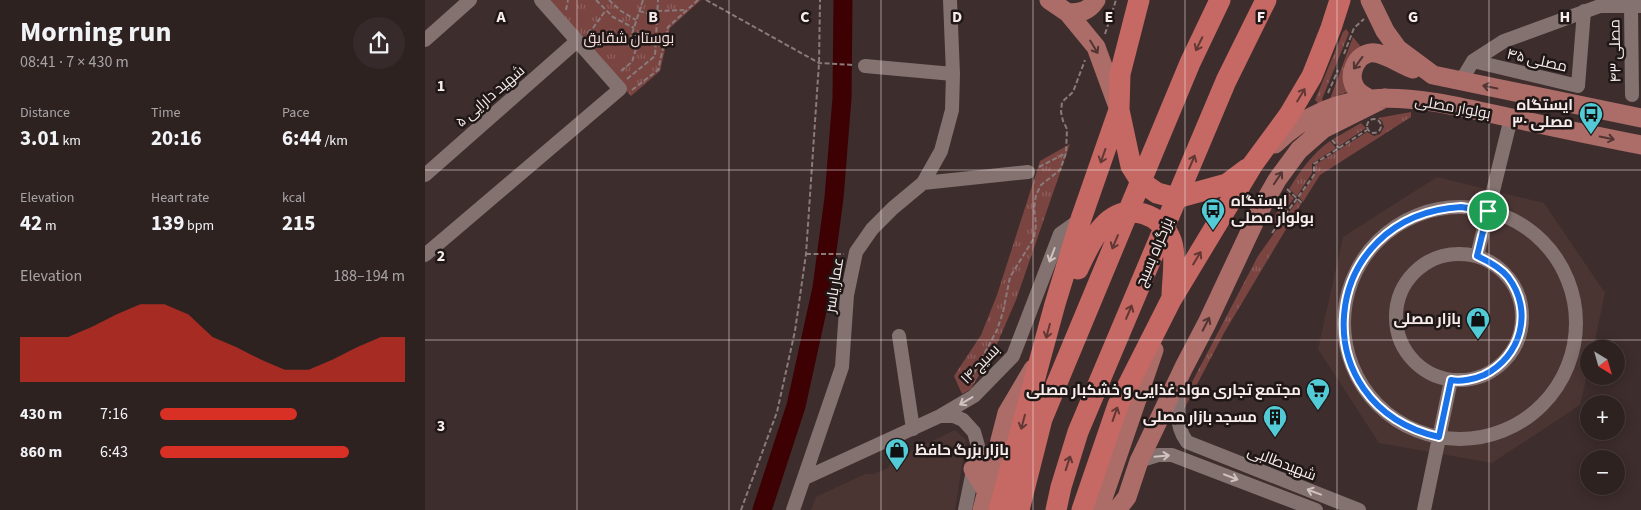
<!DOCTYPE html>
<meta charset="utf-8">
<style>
:root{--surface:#2e2221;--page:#362a2a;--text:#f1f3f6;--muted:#a7a4a5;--line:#493f3f;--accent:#d93025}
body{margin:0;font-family:"Source Sans 3",Cairo,sans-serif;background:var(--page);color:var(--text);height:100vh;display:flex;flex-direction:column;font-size:19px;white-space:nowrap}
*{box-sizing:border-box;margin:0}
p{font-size:16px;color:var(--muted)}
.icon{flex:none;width:28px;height:28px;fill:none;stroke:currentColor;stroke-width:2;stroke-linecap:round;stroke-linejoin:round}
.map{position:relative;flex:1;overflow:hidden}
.drawer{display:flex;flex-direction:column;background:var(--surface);width:425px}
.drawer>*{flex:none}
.needle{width:32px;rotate:143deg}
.controls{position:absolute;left:1155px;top:340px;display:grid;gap:10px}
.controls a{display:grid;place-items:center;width:45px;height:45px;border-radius:50%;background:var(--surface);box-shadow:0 2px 12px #0003,0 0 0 1px var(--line);font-size:25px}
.pin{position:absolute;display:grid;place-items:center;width:42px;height:42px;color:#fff;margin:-21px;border:2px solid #fff;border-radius:50%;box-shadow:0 1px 5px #0007}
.round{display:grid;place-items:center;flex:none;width:52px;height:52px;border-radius:26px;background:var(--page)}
.head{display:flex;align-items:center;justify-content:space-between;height:85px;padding:0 20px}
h1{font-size:28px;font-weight:700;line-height:38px}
.stats{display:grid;grid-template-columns:repeat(3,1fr);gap:8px;height:85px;padding:5px 20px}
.stats div{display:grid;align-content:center}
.stats b{font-size:21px;font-weight:700}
.stats small{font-size:14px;font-weight:400}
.stats p{font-size:14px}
.chart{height:140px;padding:10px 20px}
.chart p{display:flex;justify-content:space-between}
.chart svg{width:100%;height:90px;margin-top:5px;fill:var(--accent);opacity:.7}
ul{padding:0 20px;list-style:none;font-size:16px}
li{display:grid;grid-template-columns:80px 60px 1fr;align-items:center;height:38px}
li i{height:12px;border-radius:6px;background:var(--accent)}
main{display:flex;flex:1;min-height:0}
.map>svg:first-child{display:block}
.built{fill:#4b3533}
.grass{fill:url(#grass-tufts)}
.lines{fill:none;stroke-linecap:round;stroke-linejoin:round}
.river{stroke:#3d0003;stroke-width:19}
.path{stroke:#897b7a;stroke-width:2;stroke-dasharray:5 2.5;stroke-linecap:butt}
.minor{stroke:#847270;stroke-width:14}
.major{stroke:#ac6c68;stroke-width:19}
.highway{stroke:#c66863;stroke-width:21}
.oneway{stroke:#623835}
.oneway2{stroke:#503533}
.oneway3{stroke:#cfc2c1}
.route-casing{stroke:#fff;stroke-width:10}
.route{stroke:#1a73e8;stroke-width:6}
.grid{fill:none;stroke:#f8edec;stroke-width:1;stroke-opacity:0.55}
.labels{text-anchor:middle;stroke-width:5;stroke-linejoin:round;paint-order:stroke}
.park-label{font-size:15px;fill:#f6dbd9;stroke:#1f1817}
.street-label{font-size:15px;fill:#f8edec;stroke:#1f1817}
.poi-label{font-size:15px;font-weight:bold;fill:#f8edec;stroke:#1f1817;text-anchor:end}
.grid-label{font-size:16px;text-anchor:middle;font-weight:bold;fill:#f8edec;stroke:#1f1817;stroke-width:5;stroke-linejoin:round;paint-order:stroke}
</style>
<main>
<section class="drawer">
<div class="head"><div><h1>Morning run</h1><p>08:41 · 7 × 430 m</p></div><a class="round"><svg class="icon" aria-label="share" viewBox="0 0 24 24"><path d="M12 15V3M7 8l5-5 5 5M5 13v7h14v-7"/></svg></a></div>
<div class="stats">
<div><p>Distance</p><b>3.01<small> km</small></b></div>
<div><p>Time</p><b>20:16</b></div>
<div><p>Pace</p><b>6:44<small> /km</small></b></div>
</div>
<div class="stats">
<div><p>Elevation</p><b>42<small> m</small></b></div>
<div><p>Heart rate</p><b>139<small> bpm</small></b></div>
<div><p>kcal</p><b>215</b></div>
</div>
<div class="chart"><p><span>Elevation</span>188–194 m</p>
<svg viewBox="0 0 160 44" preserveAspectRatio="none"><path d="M0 44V22L10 22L20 22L30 17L40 11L50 6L60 6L70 11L80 22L90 27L100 33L110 38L120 38L130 33L140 27L150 22L160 22V44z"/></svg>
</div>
<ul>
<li><b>430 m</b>7:16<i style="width:56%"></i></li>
<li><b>860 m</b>6:43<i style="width:77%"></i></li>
</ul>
</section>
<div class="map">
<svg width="1216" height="510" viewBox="0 0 1216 510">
<defs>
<pattern id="grass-tufts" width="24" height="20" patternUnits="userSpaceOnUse" patternTransform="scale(1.25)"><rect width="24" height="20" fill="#7a4441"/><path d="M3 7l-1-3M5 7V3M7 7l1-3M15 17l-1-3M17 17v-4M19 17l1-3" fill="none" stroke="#8e5f5d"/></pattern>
</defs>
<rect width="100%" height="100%" fill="#3d2d2c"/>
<path class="built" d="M 1012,177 L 1119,203 L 1180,293 L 1168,349 L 1164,349 L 1164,367 L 1155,405 L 1067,463 L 954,443 L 893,349 L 918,237 Z
M 530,430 L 541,440 L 530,510 L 386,510 L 391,497 L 440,474 L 449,474 L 463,468 L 467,460 Z"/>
<path class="grass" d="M 119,0 L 276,0 L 245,28 L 235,71 L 206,96 Z
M 921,29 L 924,33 L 897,99 L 898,101 L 894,104 L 890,100 L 918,32 Z
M 928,37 L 936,47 C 917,56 922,74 924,91 L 905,99 Z
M 986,112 L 986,117 L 895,175 L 878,202 L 874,197 L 890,175 L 890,165 L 942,132 L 949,136 L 955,134 L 959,127 L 957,121 L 953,118 Z
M 936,123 L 941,128 L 914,146 L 908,139 Z
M 905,141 L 911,148 L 887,164 L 887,173 L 872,196 L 864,189 C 875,171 888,153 905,141 Z
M 645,144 L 591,300 L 572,344 L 546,389 L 537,394 L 529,376 L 556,335 L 572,295 L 615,161 Z
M 862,192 L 869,198 L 849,226 L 846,224 Z
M 872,201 L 876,204 L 799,333 L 758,411 L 755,405 L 833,256 Z"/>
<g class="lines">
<path class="river" d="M 337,510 L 371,406 L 397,288 L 409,198 L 417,98 L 418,0"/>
<path class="path" d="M 171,0 L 188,17 L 209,28
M 184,0 L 196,11 L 211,20
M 218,0 L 205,40 L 230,45
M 281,0 L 394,63 L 429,65
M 141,10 L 143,0
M 214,11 L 231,16
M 232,11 L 259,10
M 162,33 L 168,28 L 181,10
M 680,34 L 691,0
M 919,54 L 929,28 L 939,19
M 196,71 L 207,62 L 213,42
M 202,79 L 230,56 L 233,0
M 207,90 L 233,70 L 243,27 L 273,0
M 903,93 L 913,70
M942 126a7 7 0 1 1 14 0a7 7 0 1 1-14 0Z
M 907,140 L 914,148
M 614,167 L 641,153
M 862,189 L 877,203
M 847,233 L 889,175 L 889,164 L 942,130
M 381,254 L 419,254
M 542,386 L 572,330 L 578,312 L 585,277 L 609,238 L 611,224 L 609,208 L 611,195 L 616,185 L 635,170 L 641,153 L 642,129 L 638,121 L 636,112 L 637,102 L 648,92 L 660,60
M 316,510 L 352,412 L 370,331 L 381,254 L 394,63 L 395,0"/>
<path class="minor" d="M 1206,6 L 1207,95
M 0,40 L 45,0
M 1048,61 L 1153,86 L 1159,11
M 440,66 L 528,74
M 1036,81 L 1048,61 L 1079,41 L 1175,6 L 1216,6
M 0,175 L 152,41
M 498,183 L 603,172
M919 323a116 116 0 1 1 232 0a116 116 0 1 1-232 0Z
M971 317a63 63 0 1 1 126 0a63 63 0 1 1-126 0Z
M 0,255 L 195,89 L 116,0
M 1052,256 L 1086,118
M 474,336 L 488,429
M 755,387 C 751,406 750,426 762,442 L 934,510
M 515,416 L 529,416 L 538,420 L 549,432 L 553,446 L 540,510
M 714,461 L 733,455 L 747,455 L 891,510
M 380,478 L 515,416 L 549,396 L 588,356 L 635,234 L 656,219
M 368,510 L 417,367 L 422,295 L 431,252 L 447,229 L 468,208 L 498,183 L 516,151 L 527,110 L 528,74 L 525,0
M 999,510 L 1026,380"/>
<path class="major" d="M 624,0 L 643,13 L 671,47 L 693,107
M 945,0 L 960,31 L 973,49 L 1008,75 L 1216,118
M 643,13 C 656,13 664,11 671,0
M 945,99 C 939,96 933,93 930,87 C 923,75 930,56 945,53 C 957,51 976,65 988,69
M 850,144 C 919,76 998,99 1082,117 C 1127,127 1171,136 1216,145
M 562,492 L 548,469 L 571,454
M 557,510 L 582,413 L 608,369
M 674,510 L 729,350
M 692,510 L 702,497 L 714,461 L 759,367 L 782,323 L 835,210 L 852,180 L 874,150 L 898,129 L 960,98"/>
<path class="highway" d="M 714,0 L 695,74 L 694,110 L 706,166 L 716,182 L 732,193 L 751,198 L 802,184 L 822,169
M 653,269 C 665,243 682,203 719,214 C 732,218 741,227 746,240 C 752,256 747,279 747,297
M 574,510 L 630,304 L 656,219 L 694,110
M 594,510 L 617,419 L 765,63 L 795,0
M 631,510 L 636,487 L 653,432 L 801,81 L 841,0
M 657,510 L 693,405 L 746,300 L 828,164 L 864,115 L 887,76 L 906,28 L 915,0"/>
</g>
<defs><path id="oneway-shaft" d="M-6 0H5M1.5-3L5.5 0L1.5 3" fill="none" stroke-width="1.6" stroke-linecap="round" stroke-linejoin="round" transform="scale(1.25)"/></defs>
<g class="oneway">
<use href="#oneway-shaft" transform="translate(774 44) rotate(116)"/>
<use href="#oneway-shaft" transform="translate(876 95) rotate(-59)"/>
<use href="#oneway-shaft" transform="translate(678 156) rotate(109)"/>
<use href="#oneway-shaft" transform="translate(767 162) rotate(-67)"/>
<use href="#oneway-shaft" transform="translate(690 242) rotate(113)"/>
<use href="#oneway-shaft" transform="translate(772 258) rotate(-59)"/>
<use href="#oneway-shaft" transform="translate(704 312) rotate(-67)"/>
<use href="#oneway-shaft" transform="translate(623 331) rotate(105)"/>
<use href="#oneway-shaft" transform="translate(690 414) rotate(-71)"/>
<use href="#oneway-shaft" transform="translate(598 422) rotate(105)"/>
<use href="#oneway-shaft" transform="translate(643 463) rotate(-72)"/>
</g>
<g class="oneway2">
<use href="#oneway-shaft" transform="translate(669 47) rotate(59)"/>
<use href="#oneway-shaft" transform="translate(933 63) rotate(126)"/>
<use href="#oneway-shaft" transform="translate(1065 87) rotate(-168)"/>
<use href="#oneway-shaft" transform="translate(1182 138) rotate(12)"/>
<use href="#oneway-shaft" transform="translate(853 178) rotate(-56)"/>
<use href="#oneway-shaft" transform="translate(781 324) rotate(-63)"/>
</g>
<g class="oneway3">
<use href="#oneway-shaft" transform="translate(627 255) rotate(111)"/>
<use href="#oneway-shaft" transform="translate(541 401) rotate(149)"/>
<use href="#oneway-shaft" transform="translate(737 456) rotate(-5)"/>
<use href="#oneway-shaft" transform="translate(806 477) rotate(21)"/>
<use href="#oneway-shaft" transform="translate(889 492) rotate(-159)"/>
</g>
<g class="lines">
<g class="route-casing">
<path id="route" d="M 1036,207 L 1063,211 L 1052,256 C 1063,261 1075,267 1083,277 C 1109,311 1096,357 1059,375 C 1050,379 1036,382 1026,380 L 1014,437 C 875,405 893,215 1036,207 Z"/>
</g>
<use href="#route" class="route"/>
</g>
<path class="grid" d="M 152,0 L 152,510M 304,0 L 304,510M 456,0 L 456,510M 608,0 L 608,510M 760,0 L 760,510M 912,0 L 912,510M 1064,0 L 1064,510M 0,170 L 1216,170M 0,340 L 1216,340"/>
<defs>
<g id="bus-pin" transform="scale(1.25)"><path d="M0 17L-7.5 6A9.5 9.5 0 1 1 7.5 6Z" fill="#52cbd7" stroke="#1f1817"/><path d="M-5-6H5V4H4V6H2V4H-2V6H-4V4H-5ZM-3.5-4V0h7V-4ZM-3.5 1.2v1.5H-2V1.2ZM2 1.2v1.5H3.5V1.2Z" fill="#111"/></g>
<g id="shop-pin" transform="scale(1.25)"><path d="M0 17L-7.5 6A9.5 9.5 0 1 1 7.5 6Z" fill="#52cbd7" stroke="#1f1817"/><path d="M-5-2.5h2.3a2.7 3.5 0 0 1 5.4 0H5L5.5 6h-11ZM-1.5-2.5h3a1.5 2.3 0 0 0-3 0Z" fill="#111"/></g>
<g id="supermarket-pin" transform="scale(1.25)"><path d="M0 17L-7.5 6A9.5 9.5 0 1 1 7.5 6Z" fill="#52cbd7" stroke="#1f1817"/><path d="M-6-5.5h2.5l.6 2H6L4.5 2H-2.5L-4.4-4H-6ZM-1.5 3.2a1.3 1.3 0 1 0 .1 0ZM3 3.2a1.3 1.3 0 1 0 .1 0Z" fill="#111"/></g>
<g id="building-pin" transform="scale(1.25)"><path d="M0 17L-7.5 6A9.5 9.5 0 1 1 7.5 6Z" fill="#52cbd7" stroke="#1f1817"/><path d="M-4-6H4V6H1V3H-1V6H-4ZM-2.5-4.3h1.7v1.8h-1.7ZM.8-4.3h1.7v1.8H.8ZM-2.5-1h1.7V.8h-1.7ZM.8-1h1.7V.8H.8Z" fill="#111"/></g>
</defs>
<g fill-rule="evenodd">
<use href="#bus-pin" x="1166" y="114"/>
<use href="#bus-pin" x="788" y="210"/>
<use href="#shop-pin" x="1053" y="319"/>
<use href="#supermarket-pin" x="893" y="390"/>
<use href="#building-pin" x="850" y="417"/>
<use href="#shop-pin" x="472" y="450"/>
</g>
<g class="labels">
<g class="park-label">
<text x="204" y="43">بوستان شقایق</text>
</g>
<g class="street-label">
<text transform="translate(1190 51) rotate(-91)" y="5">مصلی ۴۳</text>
<text transform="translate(1112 60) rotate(13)" y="5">مصلی ۴۵</text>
<text transform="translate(65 96) rotate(-41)" y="5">شهید دارایی ۵</text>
<text transform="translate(1028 107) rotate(10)" y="5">بولوار مصلی</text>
<text transform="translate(729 252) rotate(-67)" y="5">بزرگراه بسیج</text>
<text transform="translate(409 285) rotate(-81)" y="5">عمار یاسر</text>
<text transform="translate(555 364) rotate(-46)" y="5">بسیج ۱۴</text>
<text transform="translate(857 463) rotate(21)" y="5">شهیدطالبی</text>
</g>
<g class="poi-label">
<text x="1148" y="110">ایستگاه<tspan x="1148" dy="17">مصلی ۳۰</tspan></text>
<text x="806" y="206" text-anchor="start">ایستگاه<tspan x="806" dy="17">بولوار مصلی</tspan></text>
<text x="1036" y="324">بازار مصلى</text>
<text x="876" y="395">مجتمع تجاری مواد غذایی و خشکبار مصلی</text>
<text x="832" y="422">مسجد بازار مصلی</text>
<text x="490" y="455" text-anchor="start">بازار بزرگ حافظ</text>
</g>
</g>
<g class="grid-label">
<text x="76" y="22">A</text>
<text x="228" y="22">B</text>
<text x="380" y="22">C</text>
<text x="532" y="22">D</text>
<text x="684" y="22">E</text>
<text x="836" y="22">F</text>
<text x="988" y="22">G</text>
<text x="1140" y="22">H</text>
<text x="16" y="91">1</text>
<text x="16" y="261">2</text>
<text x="16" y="431">3</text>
</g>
</svg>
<div class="controls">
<a><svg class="needle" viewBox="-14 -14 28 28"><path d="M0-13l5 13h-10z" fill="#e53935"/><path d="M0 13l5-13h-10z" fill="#a7a4a5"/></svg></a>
<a>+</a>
<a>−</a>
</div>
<div class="pin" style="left:1063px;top:211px;background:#1e9e55"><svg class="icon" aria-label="arrive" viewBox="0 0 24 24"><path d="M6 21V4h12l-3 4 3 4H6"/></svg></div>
</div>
</main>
